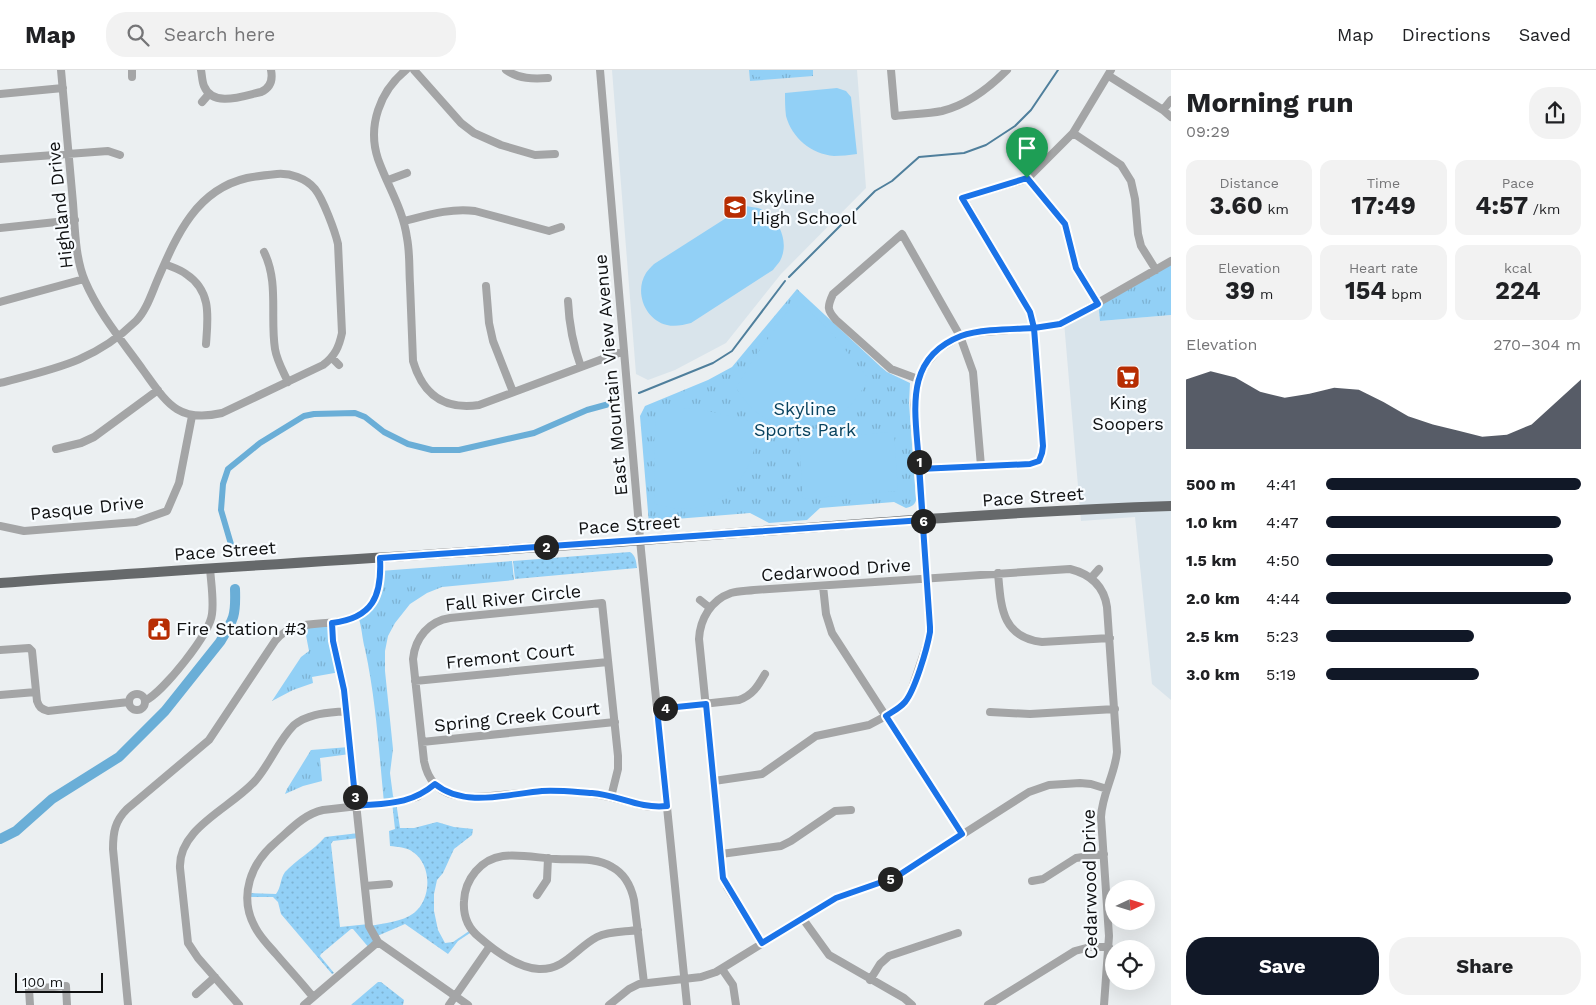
<!DOCTYPE html>
<meta charset="utf-8">
<style>
:root{--surface:#fff;--page:#f2f2f2;--text:#202124;--muted:#757577;--line:#e0e0e0;--accent:#111827}
body{margin:0;font-family:"Work Sans",sans-serif;background:var(--page);color:var(--text);height:100vh;display:flex;flex-direction:column;font-size:19px;white-space:nowrap}
*{box-sizing:border-box;margin:0}
p{font-size:16px;color:var(--muted)}
.icon{flex:none;width:28px;height:28px;fill:none;stroke:currentColor;stroke-width:2;stroke-linecap:round;stroke-linejoin:round}
.map{position:relative;flex:1;overflow:hidden}
.side{display:flex;flex-direction:column;background:var(--surface);width:425px}
.side>*{flex:none}
.needle{width:32px;rotate:86deg}
.fabs{position:absolute;left:1105px;top:810px;display:grid;gap:10px}
.fabs a{display:grid;place-items:center;width:50px;height:50px;border-radius:50%;background:var(--surface);box-shadow:0 5px 20px #0002;font-size:25px}
.scale{position:absolute;left:15px;bottom:12px;width:88px;box-sizing:border-box;padding-left:5px;border:2px solid #0f1011;border-top:0;font-size:14px;line-height:18px;white-space:nowrap;color:#0f1011;-webkit-text-stroke:4px #f8fcff;paint-order:stroke}
.pin{position:absolute;display:grid;place-items:center;width:42px;height:42px;color:#fff;margin:-51px -21px;border-radius:50% 50% 50% 0;rotate:-45deg;box-shadow:0 0 5px #0007}
.pin .icon{rotate:45deg}
.km{position:absolute;width:25px;height:25px;margin:-12px;border-radius:50%;background:#222;color:#fff;font-size:14px;line-height:25px;text-align:center}
.round{display:grid;place-items:center;flex:none;width:52px;height:52px;border-radius:20px;background:var(--page)}
.overview{display:flex;align-items:center;justify-content:space-between;height:85px;padding:0 15px}
h1{font-size:28px;font-weight:700;line-height:38px}
.metrics{display:grid;grid-template-columns:repeat(3,1fr);gap:8px;height:85px;padding:5px 15px}
.metrics div{display:grid;align-content:center;border-radius:12px;background:var(--page);text-align:center}
.metrics b{font-size:25px;font-weight:700}
.metrics small{font-size:14px;font-weight:400}
.metrics p{font-size:14px}
.chart{height:140px;padding:10px 15px}
.chart p{display:flex;justify-content:space-between}
.chart svg{width:100%;height:90px;margin-top:5px;fill:var(--accent);opacity:.7}
.primary-button{display:flex;gap:10px;margin-top:auto;padding:10px 15px}
.primary-button a{flex:1;height:58px;border-radius:20px;background:var(--accent);color:#fff;font-size:20px;font-weight:700;line-height:58px;text-align:center}
.primary-button a+a{background:var(--page);color:var(--text)}
ul{padding:0 15px;list-style:none;font-size:16px}
li{display:grid;grid-template-columns:80px 60px 1fr;align-items:center;height:38px}
li i{height:12px;border-radius:6px;background:var(--accent)}
header{display:flex;align-items:center;gap:30px;box-sizing:border-box;height:70px;padding:0 25px;background:var(--surface);border-bottom:1px solid var(--line)}
header strong{font-size:24px}
nav{display:flex;gap:28px;margin-inline-start:auto;font-size:18px}
.search{width:350px;height:45px;background:var(--page);display:flex;align-items:center;gap:12px;box-sizing:border-box;padding:0 18px;border-radius:20px;color:var(--muted);font-size:19px}
main{display:flex;flex:1;min-height:0}
.map>svg:first-child{display:block}
.built{fill:#d9e4eb}
.grass{fill:url(#grass-dots)}
.park{fill:url(#park-tufts)}
.garden{fill:#92d0f6}
.lines{fill:none;stroke-linecap:round;stroke-linejoin:round}
.stream{stroke:#4f7f9c;stroke-width:2}
.canal{stroke:#6aaed7;stroke-width:6}
.river{stroke:#6aaed7;stroke-width:10}
.minor{stroke:#a4a5a6;stroke-width:8}
.major{stroke:#66696b;stroke-width:10}
.route-casing{stroke:#fff;stroke-width:10}
.route{stroke:#1a73e8;stroke-width:6}
.labels{text-anchor:middle;stroke-width:4.5;stroke-linejoin:round;paint-order:stroke}
.poi-label{font-size:18px;fill:#0f1011;stroke:#f8fcff;text-anchor:start}
.street-label{font-size:18px;fill:#0f1011;stroke:#f8fcff}
.park-label{font-size:18px;fill:#08425e;stroke:#f8fcff}
</style>
<header>
<strong>Map</strong>
<div class="search"><svg class="icon" aria-label="search" viewBox="0 0 24 24"><circle cx="10" cy="10" r="6"/><path d="M15 15l6 6"/></svg>Search here</div>
<nav><a>Map</a><a>Directions</a><a>Saved</a></nav>
</header>
<main>
<div class="map">
<svg width="1171" height="935" viewBox="0 0 1171 935">
<defs>
<pattern id="grass-dots" width="8" height="8" patternUnits="userSpaceOnUse" patternTransform="scale(1.25)"><rect width="8" height="8" fill="#92d0f6"/><path d="M2 2h.1M6 6h.1" fill="none" stroke="#7db2d2" stroke-width="1.8" stroke-linecap="round"/></pattern>
<pattern id="park-tufts" width="24" height="20" patternUnits="userSpaceOnUse" patternTransform="scale(1.25)"><rect width="24" height="20" fill="#92d0f6"/><path d="M3 7l-1-3M5 7V3M7 7l1-3M15 17l-1-3M17 17v-4M19 17l1-3" fill="none" stroke="#7db2d2"/></pattern>
</defs>
<rect width="100%" height="100%" fill="#ebeff1"/>
<path class="built" d="M 612,0 L 857,0 L 866,118 L 781,204 L 726,273 L 675,300 L 648,310 L 636,304 Z
M 1098,233 L 1100,251 L 1171,245 L 1171,630 L 1152,614 L 1135,447 L 1081,451 L 1064,252 Z"/>
<path class="grass" d="M 630,482 C 636,486 636,491 637,498 L 515,509 L 513,491 Z
M 392,732 L 396,732 L 400,758 L 414,758 L 437,752 L 454,757 L 473,759 L 472,765 L 454,779 L 443,803 L 437,810 L 434,824 L 434,841 L 438,860 L 445,873 L 453,872 L 472,859 L 473,861 L 458,871 L 448,884 L 405,854 L 375,867 L 370,879 L 353,859 L 351,859 L 321,884 L 320,886 L 334,903 L 332,904 L 281,844 L 278,832 L 273,827 L 247,827 L 247,823 L 276,824 C 281,818 280,809 285,802 C 296,790 313,781 325,767 L 359,763 L 359,768 L 333,771 L 331,774 L 340,857 L 369,854 L 370,856 C 384,853 402,852 414,843 C 432,829 432,795 413,782 C 406,777 398,777 390,776 L 389,761 L 395,759 Z
M 378,912 L 381,912 L 404,930 L 403,935 L 351,935 Z"/>
<path class="park" d="M 749,0 L 813,0 L 813,6 L 750,11 Z
M 1171,191 L 1171,245 L 1100,251 L 1098,233 Z
M 797,219 L 881,297 L 887,302 L 910,313 L 909,333 L 916,430 C 915,435 911,437 906,438 L 894,432 L 820,438 L 807,450 L 769,453 L 750,443 L 663,450 L 654,456 L 651,457 L 649,454 L 640,346 L 645,336 L 708,310 L 732,297 Z
M 512,491 L 514,510 L 442,517 L 427,523 L 410,534 L 395,553 L 388,566 L 385,581 L 385,601 L 393,679 L 390,703 L 393,726 L 396,732 L 384,733 C 379,682 376,630 365,579 C 362,568 362,557 358,546 L 369,536 L 380,501 Z
M 332,553 L 340,602 L 312,607 L 313,613 L 293,620 L 272,631 L 301,587 L 309,581 L 304,555 Z
M 349,677 L 350,684 L 320,688 L 322,711 L 303,716 L 285,724 L 287,719 L 311,680 Z"/>
<path class="garden" d="M 754,0 L 775,0 L 776,6 L 755,7 Z
M 837,18 L 846,21 L 851,27 L 857,84 C 849,85 841,86 834,86 C 811,84 792,68 786,46 C 785,38 785,30 785,23 Z
M 745,136 C 750,137 756,137 761,139 C 779,148 790,172 780,191 C 778,194 775,197 773,200 L 691,253 C 683,255 675,257 667,255 C 645,250 634,222 646,203 C 648,200 651,197 654,194 Z
M 804,236 L 830,261 L 868,308 C 850,352 800,372 759,344 C 749,337 743,328 736,318 L 754,288 L 790,238 Z
M 663,336 L 703,340 L 755,352 C 761,394 731,436 686,439 C 676,439 666,437 655,434 L 654,375 L 656,342 Z
M 894,362 L 898,421 L 803,429 L 799,369 Z"/>
<g class="lines">
<path class="stream" d="M 789,207 L 875,121 L 892,111 L 919,87 L 964,83 L 986,75 L 1015,56 L 1031,40 L 1058,0
M 639,323 L 713,293 L 732,281 L 785,211"/>
<path class="canal" d="M 233,481 L 221,440 L 223,414 L 228,399 L 260,373 L 304,346 L 314,344 L 355,343 L 365,347 L 384,362 L 408,374 L 432,380 L 459,380 L 534,363 L 587,340 L 609,334 L 618,328"/>
<path class="river" d="M 0,769 L 16,761 L 52,729 L 119,687 L 165,641 L 220,572 C 234,549 236,546 235,519"/>
<path class="minor" d="M 132,0 L 132,7
M 201,0 C 202,5 202,11 204,16 C 213,38 243,26 261,22 C 270,18 273,10 271,0
M 406,0 C 380,21 367,56 378,89 C 388,117 403,139 407,168 C 410,183 409,199 410,214 C 411,240 412,266 413,291 C 423,325 444,340 479,335 L 624,281
M 414,0 L 461,53 L 474,63 L 501,75 L 535,85 L 555,84
M 506,0 C 519,9 533,9 548,8
M 600,0 L 641,480 L 687,935
M 891,0 L 895,46 C 910,44 927,44 942,41 C 967,35 989,18 1007,0
M 1109,6 L 1163,40 L 1171,47
M 0,24 L 63,18
M 202,32 L 209,24
M 1163,40 L 1171,30
M 1073,63 L 1121,95 L 1131,111 L 1135,129 L 1138,164 L 1141,176 L 1156,200
M 0,89 L 108,81 L 120,85
M 1027,109 L 1065,155 L 1076,198 L 1098,233
M 388,110 L 407,103
M 404,151 C 428,145 450,138 475,141 L 549,161 L 561,157
M 0,158 L 75,150
M 264,182 C 279,212 270,247 275,279 C 277,291 283,301 288,312
M 165,194 C 171,197 180,199 186,204 C 212,221 208,247 206,274
M 486,216 L 489,253 L 493,271 L 513,322
M 568,231 C 569,254 573,275 581,297
M 0,232 L 84,209
M 332,288 L 339,295
M 918,309 L 891,299 L 836,250 C 827,240 827,237 833,224 L 902,164 L 960,266 L 973,302 L 981,396
M 0,313 C 53,299 94,292 136,251 C 146,241 151,225 157,211 C 176,167 195,120 247,108 C 257,106 267,105 277,104 C 290,103 306,108 315,119 C 323,129 335,161 338,174 L 342,263 C 339,277 335,286 323,295 L 222,343 C 177,353 167,333 143,300 C 123,272 99,244 85,211 C 75,188 75,158 73,133 C 69,88 65,44 61,0
M 56,379 L 81,373 L 94,367 L 158,320
M 919,399 L 1030,394 L 1039,391 L 1042,383 L 1043,376 L 1034,258 L 1030,242 L 963,128 L 1027,109 L 1073,63 L 1111,0
M 0,456 L 24,461 L 136,452 L 167,441 L 179,413 L 192,346
M 998,503 C 1001,536 1001,567 1042,572 L 1110,568
M 1091,508 L 1099,499
M 823,516 L 826,544 L 832,563 L 962,764
M 700,530 L 710,538
M 332,553 L 333,571 L 344,620 L 369,856 L 378,872 L 468,935
M 0,580 L 29,578 L 32,581 L 37,631 C 39,637 41,639 48,641 L 129,632
M 415,611 L 608,592
M129 632a8 8 0 1 1 16 0a8 8 0 1 1-16 0Z
M 0,625 L 36,622
M 145,631 C 163,622 210,564 212,544 C 214,530 211,513 210,498
M 657,639 L 739,630 C 753,625 758,616 765,604
M 990,642 L 1030,644 L 1115,639
M 422,672 L 615,652
M 714,711 L 762,704 L 816,666 L 869,655 L 886,646 L 902,635 L 910,624 L 929,568 L 930,560 L 914,335 L 918,309 L 927,293 L 939,279 L 960,266 L 972,263 L 1034,258 L 1061,254 L 1171,191
M 611,727 L 618,699 L 618,686 L 602,533 L 450,548 C 429,551 415,568 413,589 L 424,691 C 432,732 468,729 501,725 C 520,723 539,721 558,721 C 589,721 611,727 640,735 L 650,737 L 667,736
M 721,784 L 781,776 L 791,771 L 835,741 L 851,740
M 1032,811 L 1043,809 L 1076,788 L 1104,784
M 365,816 L 389,814
M 537,825 L 547,810 L 548,788
M 803,849 L 829,885 L 904,928 L 912,935
M 638,860 C 624,862 609,861 597,867 C 576,878 565,900 539,899 C 517,898 495,881 479,867 C 468,858 463,845 464,831 C 465,809 481,789 503,786 C 520,784 539,788 556,789 C 574,790 596,787 612,797 C 625,804 631,816 634,830 L 644,913
M 762,873 L 727,817 L 723,806 L 699,569 C 700,549 711,530 731,523 C 738,521 747,521 754,520 L 1070,499 C 1090,504 1104,516 1107,537 L 1117,682 C 1115,704 1102,724 1101,747 L 1109,866 L 1104,935
M 722,899 L 733,915 L 736,935
M 870,910 L 880,894 L 889,886 L 958,863
M 196,924 L 215,907
M 313,927 C 301,912 288,898 276,884 C 268,875 260,867 255,857 C 238,826 251,793 276,772 C 290,760 304,744 323,740 L 402,731 L 417,727 L 435,714
M 30,935 L 29,919 L 66,916 L 67,935
M 128,935 L 113,779 C 113,762 115,751 127,739 L 209,670 L 275,571 C 298,542 341,564 367,539 C 381,525 381,507 380,488
M 239,935 L 198,888 L 188,873 L 180,798 C 178,758 231,738 255,711 C 270,694 278,671 294,655 C 309,643 327,643 346,641
M 304,935 L 378,872
M 449,935 L 490,876
M 609,935 L 629,919 L 639,914 L 701,907 L 716,902 L 836,828 L 899,805 L 1029,722 L 1049,715 L 1080,713 L 1091,714 L 1107,719
M 988,935 L 1075,881 L 1090,877 L 1109,877"/>
<path class="major" d="M 0,513 C 210,497 420,486 630,471 C 810,458 990,442 1171,436"/>
</g>
<g class="lines">
<g class="route-casing">
<path id="route" d="M 1027,108 L 962,128 L 1030,242 L 1034,258 C 1013,259 980,259 961,266 C 907,287 914,334 918,381 C 920,404 921,427 923,450 L 380,488 C 382,526 373,548 332,553 L 333,571 L 344,620 L 356,736 C 387,733 410,735 435,714 C 464,738 508,724 542,721 C 559,720 576,722 592,723 C 619,725 638,739 667,736 L 657,639 L 706,634 L 723,808 L 762,873 L 836,828 L 896,807 L 962,764 L 886,646 C 892,642 900,638 905,632 C 915,620 927,579 930,562 L 930,557 L 919,399 L 1030,394 L 1039,391 L 1042,383 L 1043,376 L 1034,258 L 1060,254 L 1098,234 L 1076,198 L 1065,154 L 1027,108"/>
</g>
<use href="#route" class="route"/>
</g>
<defs>
<g id="school-square" transform="scale(1.25)"><rect x="-9" y="-9" width="18" height="18" rx="4" fill="#b72d02" stroke="#f8fcff"/><path d="M0-5L7-2L0 1L-7-2ZM-4 1L0 2.5L4 1V4Q0 6-4 4Z" fill="#fff"/></g>
<g id="supermarket-square" transform="scale(1.25)"><rect x="-9" y="-9" width="18" height="18" rx="4" fill="#b72d02" stroke="#f8fcff"/><path d="M-6-5.5h2.5l.6 2H6L4.5 2H-2.5L-4.4-4H-6ZM-1.5 3.2a1.3 1.3 0 1 0 .1 0ZM3 3.2a1.3 1.3 0 1 0 .1 0Z" fill="#fff"/></g>
<g id="civic-square" transform="scale(1.25)"><rect x="-9" y="-9" width="18" height="18" rx="4" fill="#b72d02" stroke="#f8fcff"/><path d="M-.6-6.5H3V-4.5H.6V-3L4-1V1h2V6H-6V1h2V-1L-.6-3ZM-1.2 2.5V6h2.4V2.5Z" fill="#fff"/></g>
</defs>
<g fill-rule="evenodd">
<use href="#school-square" x="735" y="137"/>
<use href="#supermarket-square" x="1128" y="307"/>
<use href="#civic-square" x="159" y="559"/>
</g>
<g class="labels">
<g class="poi-label">
<text x="752" y="133">Skyline<tspan x="752" dy="21">High School</tspan></text>
<text x="1128" y="339" text-anchor="middle">King<tspan x="1128" dy="21">Soopers</tspan></text>
<text x="176" y="565">Fire Station #3</text>
</g>
<g class="street-label">
<text transform="translate(60 135) rotate(-96)" y="6">Highland Drive</text>
<text transform="translate(611 305) rotate(-95)" y="6">East Mountain View Avenue</text>
<text transform="translate(1033 427) rotate(-4)" y="6">Pace Street</text>
<text transform="translate(87 438) rotate(-6)" y="6">Pasque Drive</text>
<text transform="translate(629 455) rotate(-4)" y="6">Pace Street</text>
<text transform="translate(225 481) rotate(-4)" y="6">Pace Street</text>
<text transform="translate(836 500) rotate(-4)" y="6">Cedarwood Drive</text>
<text transform="translate(513 528) rotate(-6)" y="6">Fall River Circle</text>
<text transform="translate(510 586) rotate(-6)" y="6">Fremont Court</text>
<text transform="translate(517 647) rotate(-6)" y="6">Spring Creek Court</text>
<text transform="translate(1090 814) rotate(-91)" y="6">Cedarwood Drive</text>
</g>
<g class="park-label">
<text x="805" y="345">Skyline<tspan x="805" dy="21">Sports Park</tspan></text>
</g>
</g>
</svg>
<div class="fabs">
<a><svg class="needle" viewBox="-14 -14 28 28"><path d="M0-13l5 13h-10z" fill="#e53935"/><path d="M0 13l5-13h-10z" fill="#757577"/></svg></a>
<a><svg class="icon" aria-label="locate" viewBox="0 0 24 24"><circle cx="12" cy="12" r="6"/><path d="M12 2v4M12 18v4M2 12h4M18 12h4"/></svg></a>
</div>
<div class="scale">100 m</div>
<div class="pin" style="left:1027px;top:108px;background:#1e9e55"><svg class="icon" aria-label="arrive" viewBox="0 0 24 24"><path d="M6 21V4h12l-3 4 3 4H6"/></svg></div>
<b class="km" style="left:919px;top:392px">1</b>
<b class="km" style="left:546px;top:477px">2</b>
<b class="km" style="left:355px;top:727px">3</b>
<b class="km" style="left:665px;top:638px">4</b>
<b class="km" style="left:890px;top:809px">5</b>
<b class="km" style="left:923px;top:451px">6</b>
</div>
<section class="side">
<div class="overview"><div><h1>Morning run</h1><p>09:29</p></div><a class="round"><svg class="icon" aria-label="share" viewBox="0 0 24 24"><path d="M12 15V3M7 8l5-5 5 5M5 13v7h14v-7"/></svg></a></div>
<div class="metrics">
<div><p>Distance</p><b>3.60<small> km</small></b></div>
<div><p>Time</p><b>17:49</b></div>
<div><p>Pace</p><b>4:57<small> /km</small></b></div>
</div>
<div class="metrics">
<div><p>Elevation</p><b>39<small> m</small></b></div>
<div><p>Heart rate</p><b>154<small> bpm</small></b></div>
<div><p>kcal</p><b>224</b></div>
</div>
<div class="chart"><p><span>Elevation</span>270–304 m</p>
<svg viewBox="0 0 160 44" preserveAspectRatio="none"><path d="M0 44V10L10 6L20 9L30 16L40 19L50 17L60 14L70 15L80 21L90 28L100 32L110 35L120 38L130 37L140 32L150 21L160 10V44z"/></svg>
</div>
<ul>
<li><b>500 m</b>4:41<i style="width:100%"></i></li>
<li><b>1.0 km</b>4:47<i style="width:92%"></i></li>
<li><b>1.5 km</b>4:50<i style="width:89%"></i></li>
<li><b>2.0 km</b>4:44<i style="width:96%"></i></li>
<li><b>2.5 km</b>5:23<i style="width:58%"></i></li>
<li><b>3.0 km</b>5:19<i style="width:60%"></i></li>
</ul>
<div class="primary-button"><a>Save</a><a>Share</a></div>
</section>
</main>
